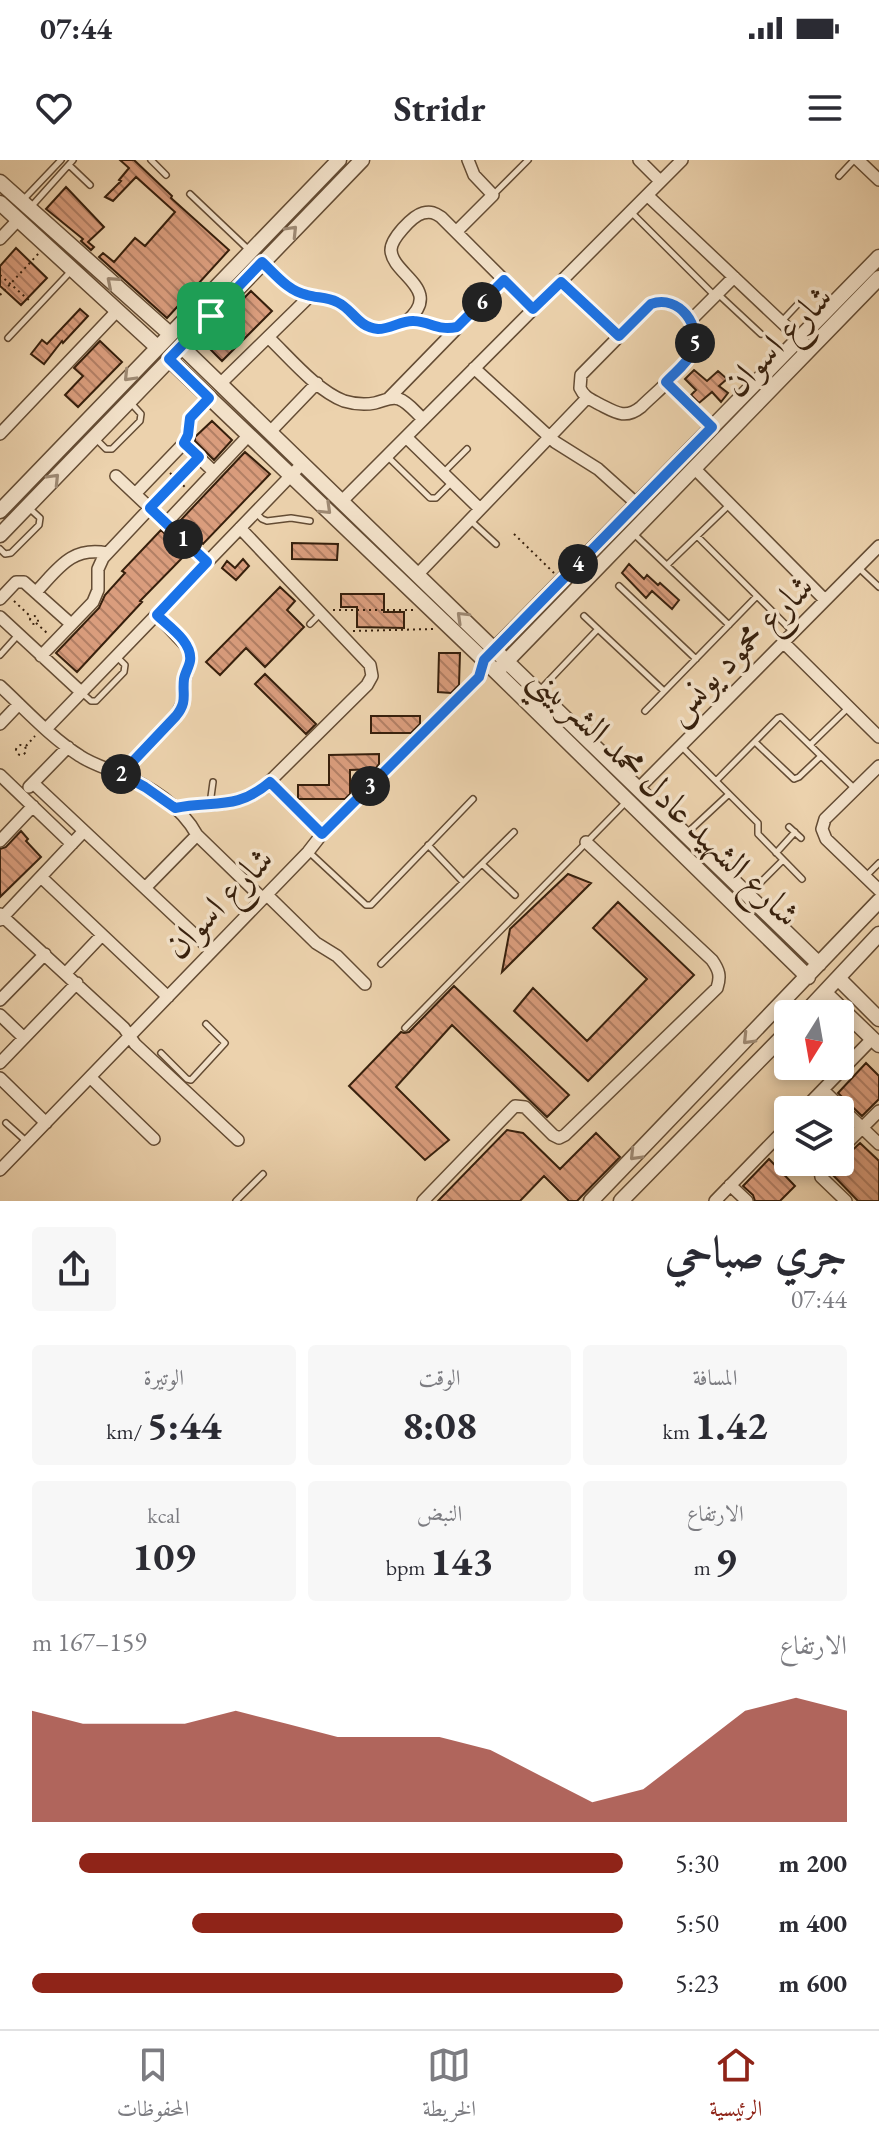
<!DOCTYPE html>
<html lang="ar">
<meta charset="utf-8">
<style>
:root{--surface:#fff;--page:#f7f7f7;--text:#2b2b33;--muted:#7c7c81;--line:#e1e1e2;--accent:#8f2418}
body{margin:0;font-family:"EB Garamond",Amiri,serif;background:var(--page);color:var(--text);direction:rtl;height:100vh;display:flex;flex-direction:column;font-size:30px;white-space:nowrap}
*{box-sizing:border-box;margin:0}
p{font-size:26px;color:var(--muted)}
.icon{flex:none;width:44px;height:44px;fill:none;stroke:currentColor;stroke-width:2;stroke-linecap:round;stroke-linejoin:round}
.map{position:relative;height:1041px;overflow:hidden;direction:ltr}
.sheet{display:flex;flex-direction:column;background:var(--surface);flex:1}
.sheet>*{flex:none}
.needle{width:52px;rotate:191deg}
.buttons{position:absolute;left:774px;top:840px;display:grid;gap:16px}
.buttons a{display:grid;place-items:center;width:80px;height:80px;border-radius:8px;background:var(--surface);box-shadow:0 4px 12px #0003;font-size:40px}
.pin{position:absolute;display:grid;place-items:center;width:68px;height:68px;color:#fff;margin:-34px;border-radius:16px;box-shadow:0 4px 12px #0006}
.km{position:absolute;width:40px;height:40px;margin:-20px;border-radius:50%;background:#222;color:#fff;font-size:22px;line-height:40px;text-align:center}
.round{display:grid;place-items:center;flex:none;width:84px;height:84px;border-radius:8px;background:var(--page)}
.overview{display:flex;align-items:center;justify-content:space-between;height:136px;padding:0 32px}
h1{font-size:44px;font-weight:700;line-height:60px}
.figures{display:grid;grid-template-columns:repeat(3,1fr);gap:12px;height:136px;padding:8px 32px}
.figures div{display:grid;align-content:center;border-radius:8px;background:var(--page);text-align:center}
.figures b{font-size:40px;font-weight:700}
.figures small{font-size:22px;font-weight:400}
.figures p{font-size:22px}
.chart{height:224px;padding:16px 32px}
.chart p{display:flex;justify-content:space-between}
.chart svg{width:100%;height:144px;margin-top:8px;fill:var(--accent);opacity:.7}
ul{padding:0 32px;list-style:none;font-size:26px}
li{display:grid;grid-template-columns:128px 96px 1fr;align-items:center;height:60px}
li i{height:20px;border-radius:10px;background:var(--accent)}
.status{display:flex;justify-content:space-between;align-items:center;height:56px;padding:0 40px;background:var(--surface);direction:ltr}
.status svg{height:22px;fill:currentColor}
header{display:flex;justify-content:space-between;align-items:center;height:104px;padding:0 32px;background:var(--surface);font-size:36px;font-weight:700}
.tab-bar{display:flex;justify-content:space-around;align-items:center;height:112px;border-top:2px solid var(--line);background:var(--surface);font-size:22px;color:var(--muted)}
.tab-bar a{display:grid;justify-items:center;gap:4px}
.tab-bar .current{color:var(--accent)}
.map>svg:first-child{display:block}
.building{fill:url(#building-back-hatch);stroke:#361f0c;stroke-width:2}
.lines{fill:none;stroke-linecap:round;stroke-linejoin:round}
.service-casing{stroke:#644c34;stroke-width:8}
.minor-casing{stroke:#644c34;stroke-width:14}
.tertiary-casing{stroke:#644c34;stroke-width:17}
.path{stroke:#361f0c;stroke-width:2;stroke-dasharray:2 4;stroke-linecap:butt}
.service{stroke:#f3e2ca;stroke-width:5}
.minor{stroke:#f3e2ca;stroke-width:11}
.tertiary{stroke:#f3e2ca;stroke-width:14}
.oneway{stroke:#9e8a74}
.route-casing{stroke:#fff;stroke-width:16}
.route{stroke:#1a73e8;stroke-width:10}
.labels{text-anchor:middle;stroke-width:7;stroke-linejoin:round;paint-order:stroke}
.street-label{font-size:36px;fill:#361f0c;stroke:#f3e2ca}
</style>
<div class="status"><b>07:44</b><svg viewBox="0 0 49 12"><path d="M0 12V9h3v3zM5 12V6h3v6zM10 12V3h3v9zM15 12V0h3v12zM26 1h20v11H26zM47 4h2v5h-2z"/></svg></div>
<header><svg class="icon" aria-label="menu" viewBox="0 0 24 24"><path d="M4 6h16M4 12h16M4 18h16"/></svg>Stridr<svg class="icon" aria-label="heart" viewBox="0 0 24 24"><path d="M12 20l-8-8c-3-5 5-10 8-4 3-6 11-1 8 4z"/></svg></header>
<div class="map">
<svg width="879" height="1041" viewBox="0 0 879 1041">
<defs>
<pattern id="building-back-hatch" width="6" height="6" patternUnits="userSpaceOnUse" patternTransform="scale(2)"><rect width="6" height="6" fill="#da9d7d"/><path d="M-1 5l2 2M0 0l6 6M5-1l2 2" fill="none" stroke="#b27f65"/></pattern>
</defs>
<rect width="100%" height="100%" fill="#ecd2ad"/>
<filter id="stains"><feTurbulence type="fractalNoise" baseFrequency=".0025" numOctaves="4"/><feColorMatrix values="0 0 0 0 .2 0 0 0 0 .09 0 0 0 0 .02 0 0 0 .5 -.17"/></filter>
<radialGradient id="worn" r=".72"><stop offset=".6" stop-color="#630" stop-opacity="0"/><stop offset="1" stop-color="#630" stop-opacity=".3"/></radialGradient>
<path class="building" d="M 120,0 L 134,0 L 172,36 L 171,38 L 229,90 L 167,158 L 99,97 L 103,93 L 114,102 L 135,78 L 145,86 L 175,52 L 136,17 L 113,41 L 105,37 L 121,21 L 119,20 L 129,8 Z
M 66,27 L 104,67 L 88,82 L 94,87 L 91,90 L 81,81 L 83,79 L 46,49 Z
M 16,88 L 47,118 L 21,145 L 0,126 L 0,106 Z
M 251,131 L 272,151 L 222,201 L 202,181 Z
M 80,149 L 88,156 L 63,183 L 62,181 L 44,204 L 31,194 L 42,180 L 47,184 Z
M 100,181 L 122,202 L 78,247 L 65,235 L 83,216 L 74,208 Z
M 694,210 L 707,221 L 718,211 L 727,219 L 719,226 L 728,233 L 721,242 L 712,232 L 699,243 L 691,235 L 696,230 L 685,219 Z
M 212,261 L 232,280 L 214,300 L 195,281 L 195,277 Z
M 245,292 L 270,314 L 203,384 L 178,363 Z
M 161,370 L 186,394 L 140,441 L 142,442 L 77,512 L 56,493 L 99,448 L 105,435 L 125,413 L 122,411 Z
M 292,383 L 338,384 L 337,400 L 292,399 Z
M 243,399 L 249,406 L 236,420 L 222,408 L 227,401 L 235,408 Z
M 629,404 L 644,419 L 647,415 L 658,425 L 660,423 L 679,440 L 672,449 L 652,431 L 646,438 L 622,413 Z
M 280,427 L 295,441 L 287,450 L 304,467 L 265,507 L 246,488 L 220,515 L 206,502 Z
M 341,434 L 384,434 L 384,452 L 404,452 L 404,468 L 357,467 L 357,447 L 341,447 Z
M 439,493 L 460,493 L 459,525 L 451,533 L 438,532 Z
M 265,514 L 316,564 L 306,574 L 255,524 Z
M 371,556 L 420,556 L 420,564 L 411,573 L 371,573 Z
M 379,594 L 379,604 L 375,609 L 350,610 L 350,634 L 345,639 L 298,639 L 298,625 L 329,625 L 329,595 Z
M 21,671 L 28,679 L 26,681 L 41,697 L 0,737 L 0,689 L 6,687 Z
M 568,714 L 591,723 L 502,812 L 510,769 Z
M 618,742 L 694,815 L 588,921 L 514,851 L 533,828 L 587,881 L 647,819 L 593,768 Z
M 454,826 L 569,935 L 547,957 L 452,865 L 396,927 L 449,980 L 425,1000 L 349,926 L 401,872 L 404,873 L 409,872 Z
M 866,903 L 879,916 L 879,939 L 862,956 L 838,933 Z
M 507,970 L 523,973 L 560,1009 L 596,973 L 620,997 L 577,1041 L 569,1041 L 544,1016 L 520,1041 L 438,1041 Z
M 860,983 L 879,1001 L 879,1041 L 858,1041 L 830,1012 L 836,1002 L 840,1002 L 840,998 L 846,996 Z
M 769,999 L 795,1026 L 780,1041 L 755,1041 L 753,1035 L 743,1026 Z"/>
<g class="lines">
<g class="service-casing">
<path id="service" d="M 151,0 L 166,15
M 69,5 L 90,25
M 839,16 L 854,0
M 190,34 L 250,91
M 494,34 L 528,0
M 22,41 L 61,0
M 30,48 L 73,0
M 631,52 L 715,136
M 718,134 L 761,174
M 782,161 L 798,144
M 8,178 L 71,111
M 95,278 L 106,289 L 112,289 L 140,261 L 141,254 L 130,242
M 388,297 L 430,338 L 436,338 L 451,323
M 444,312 L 467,289
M 256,353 L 262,359 L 267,361 L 291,358 L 310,361
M 471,361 L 496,384
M 633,373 L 729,465
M 697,376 L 792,471
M 0,389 L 5,394 L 11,393 L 39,365 L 40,358 L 29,348
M 667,405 L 729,345
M 860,409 L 879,427
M 619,426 L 696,499
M 584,456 L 664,531
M 310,464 L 320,454
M 0,495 L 18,475
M 539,531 L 598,469
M 82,533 L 91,541 L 96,541 L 124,512 L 125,505 L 116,496
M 645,551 L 757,436
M 755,582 L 794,619 L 799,617 L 821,596
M 810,585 L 849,547
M 681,586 L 758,663 L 758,674 L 802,719
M 716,621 L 778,558 L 781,557 L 855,629
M 270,622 L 322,673
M 210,644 L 213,622
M 789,667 L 801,678
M 686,674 L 729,634
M 428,685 L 463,722
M 309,692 L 366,745 L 371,745 L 473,639
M 776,693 L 795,672
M 482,704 L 515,735
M 869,713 L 879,703
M 748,735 L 783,700
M 381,804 L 514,672
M 405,868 L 625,643
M 161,893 L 187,919 L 191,920 L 225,883 L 206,864
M 6,963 L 26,981
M 236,1041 L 263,1014"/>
</g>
<g class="minor-casing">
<path id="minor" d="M 639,0 L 660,21
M 858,0 L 879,20
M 647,35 L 810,189
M 456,72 L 493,35 L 474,15 L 468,0
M 0,79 L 18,60
M 262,102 C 276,115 288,131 307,135 C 317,137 328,137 337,142 C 353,149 358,167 378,169 C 391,169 402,160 414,161 C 431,162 438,171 457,167
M 561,122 L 619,176
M 657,142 C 671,142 682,147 689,159 C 709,193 663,225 641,247 C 625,260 615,252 599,244 C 590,239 584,237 580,228 L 581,215 L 651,144 Z
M 407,161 C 444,129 392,115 391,90 C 391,79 412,56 423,53 C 431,51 435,53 441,57 L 533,149
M 690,161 L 734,117
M 268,177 C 289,197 317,231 344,241 C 354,244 365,245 375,243 C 384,241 391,236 399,239 C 408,242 416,253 423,259
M 474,208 L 555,282 L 598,309 L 637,344
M 666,222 L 712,267
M 220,224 L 310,136
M 389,238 L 504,120
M 270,272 L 317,223
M 0,274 L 117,151
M 406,277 L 480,349
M 184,283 L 214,312
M 694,308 L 825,440
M 116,316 L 207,402
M 135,334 L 186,281 L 190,258 L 209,238
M 342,341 L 682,0
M 166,363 L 249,275
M 418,414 L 587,238
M 36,432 C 58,409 71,386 107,393
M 0,439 L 16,422 L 24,422 L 71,464
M 0,457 L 81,532
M 783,482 L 879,577
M 41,496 L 93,442 L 98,430 L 98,409 L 103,398 L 150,348
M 0,526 C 25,549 50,577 80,596 C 92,604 106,608 120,614 C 149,625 182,647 197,675 L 263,739
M 0,564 L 19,544
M 46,569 L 303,303
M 879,606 L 825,659 L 822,669 L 826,679 L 879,730
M 121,614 L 176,556 L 184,540 L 184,522 L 190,500 L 189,489 L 157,455
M 0,615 L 72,684
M 33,623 L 212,791
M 29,627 L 68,587
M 638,629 L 879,386
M 175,648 C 207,642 233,649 262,629 L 367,525 L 372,516 L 370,505 L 240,368
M 0,681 L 33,646
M 41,717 L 168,837
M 145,728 L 197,675
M 267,735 L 316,783 L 337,796 L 365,824
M 0,754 L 124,868 L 135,884 L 238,980
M 0,760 L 84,671
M 66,813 L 102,775
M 0,840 L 45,794
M 0,855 L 24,878
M 0,903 L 77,823
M 90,917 L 154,979
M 0,918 L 46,963
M 823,930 L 879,984
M 803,950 L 872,879
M 840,990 L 879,951
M 828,1002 L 820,1011 L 821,1017 L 846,1041
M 0,1010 L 308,692 L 322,674 L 479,517 L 484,500
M 730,1025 L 747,1041
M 423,1041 L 515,946 L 525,947 L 553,975 L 559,978 L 565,975 L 717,828 C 721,816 719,810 712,800 L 586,682
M 715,1041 L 788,966"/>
</g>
<g class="tertiary-casing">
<path id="tertiary" d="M 0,22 L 170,174
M 0,43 L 157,187
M 181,186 L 819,804
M 169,199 L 484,500 L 808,817
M 0,351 L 339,0
M 0,375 L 362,0
M 490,494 L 879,97
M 502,506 L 879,118
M 838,818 L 879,859
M 825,833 L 879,885
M 804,854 L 879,774
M 591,1041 L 879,741
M 621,1041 L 788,871"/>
</g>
<path class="path" d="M 0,115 L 30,141
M 0,135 L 39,93
M 170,313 L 186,328
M 158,340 L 192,304
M 514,374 L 554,413
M 14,441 L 31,457
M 333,450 L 415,450
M30 460a4 4 0 1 1 8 0a4 4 0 1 1-8 0Z
M 36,463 L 47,473
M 353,471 L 434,469
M16 590a5 5 0 1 1 10 0a5 5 0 1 1-10 0Z
M 26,586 L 35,576"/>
<use href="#service" class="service"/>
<use href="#minor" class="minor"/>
<use href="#tertiary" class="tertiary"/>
</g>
<defs><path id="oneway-chevron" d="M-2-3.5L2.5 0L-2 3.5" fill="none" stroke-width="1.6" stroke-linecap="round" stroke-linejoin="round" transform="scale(2)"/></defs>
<g class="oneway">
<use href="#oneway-chevron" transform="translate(292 71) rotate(-46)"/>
<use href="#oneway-chevron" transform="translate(112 122) rotate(-139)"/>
<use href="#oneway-chevron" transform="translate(129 216) rotate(134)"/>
<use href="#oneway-chevron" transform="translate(54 319) rotate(-46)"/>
<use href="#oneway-chevron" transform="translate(326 349) rotate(44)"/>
<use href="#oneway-chevron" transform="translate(462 457) rotate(-136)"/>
<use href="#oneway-chevron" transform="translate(748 879) rotate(134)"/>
<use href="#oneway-chevron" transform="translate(635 995) rotate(134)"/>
</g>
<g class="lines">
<g class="route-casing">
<path id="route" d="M 262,102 C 276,115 288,131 307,135 C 317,138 327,137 337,142 C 353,149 357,167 378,169 C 391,169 402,160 414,161 C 431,162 438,171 457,167 L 504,120 L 533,149 L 561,122 L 619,176 L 651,144 C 679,134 703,166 692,192 C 687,204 674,213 666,222 L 712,267 L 484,500 L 479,517 L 322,674 L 270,622 C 236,651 214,640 175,648 L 145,627 L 121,614 L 176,556 C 188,541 182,535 184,519 C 185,513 189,507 190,501 C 193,482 168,466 157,455 L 207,402 L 150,348 L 199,297 L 184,283 L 188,275 L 190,258 L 209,238 L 169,199 Z"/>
</g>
<use href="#route" class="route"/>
</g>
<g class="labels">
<g class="street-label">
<text transform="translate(777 180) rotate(-46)" y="13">شارع اسوان</text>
<text transform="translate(738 488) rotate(-45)" y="13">شارع محمود يونس</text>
<text transform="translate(666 635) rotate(44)" y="13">شارع الشهيد عادل محمد الشربيني</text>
<text transform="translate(218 742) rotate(-46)" y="13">شارع اسوان</text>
</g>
</g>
<rect width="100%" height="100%" filter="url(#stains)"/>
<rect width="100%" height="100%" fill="url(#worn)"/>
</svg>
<div class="buttons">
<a><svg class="needle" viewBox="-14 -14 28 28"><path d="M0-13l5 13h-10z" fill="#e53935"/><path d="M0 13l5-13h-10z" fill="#7c7c81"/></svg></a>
<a><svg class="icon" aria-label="layers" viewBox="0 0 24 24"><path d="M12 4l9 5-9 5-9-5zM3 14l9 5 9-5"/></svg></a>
</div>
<div class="pin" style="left:211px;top:156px;background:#1e9e55"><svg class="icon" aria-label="arrive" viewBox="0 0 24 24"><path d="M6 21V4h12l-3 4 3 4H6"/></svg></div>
<b class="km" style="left:183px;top:379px">1</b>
<b class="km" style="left:121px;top:614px">2</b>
<b class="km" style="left:370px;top:626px">3</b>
<b class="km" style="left:578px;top:404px">4</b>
<b class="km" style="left:695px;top:183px">5</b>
<b class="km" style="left:482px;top:142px">6</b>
</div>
<section class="sheet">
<div class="overview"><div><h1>جري صباحي</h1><p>07:44</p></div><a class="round"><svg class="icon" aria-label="share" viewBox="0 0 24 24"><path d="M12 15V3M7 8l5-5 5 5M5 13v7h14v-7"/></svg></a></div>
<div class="figures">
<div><p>المسافة</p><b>1.42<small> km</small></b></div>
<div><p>الوقت</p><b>8:08</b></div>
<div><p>الوتيرة</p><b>5:44<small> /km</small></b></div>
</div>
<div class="figures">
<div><p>الارتفاع</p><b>9<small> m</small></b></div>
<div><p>النبض</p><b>143<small> bpm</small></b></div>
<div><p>kcal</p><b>109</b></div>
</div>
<div class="chart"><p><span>الارتفاع</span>159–167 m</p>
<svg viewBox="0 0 160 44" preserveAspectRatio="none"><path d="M0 44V10L10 14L20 14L30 14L40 10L50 14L60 18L70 18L80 18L90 22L100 30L110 38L120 34L130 22L140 10L150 6L160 10V44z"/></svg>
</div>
<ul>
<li><b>200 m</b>5:30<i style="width:92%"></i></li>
<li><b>400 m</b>5:50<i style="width:73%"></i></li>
<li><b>600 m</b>5:23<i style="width:100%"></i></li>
</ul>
</section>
<nav class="tab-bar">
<a class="current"><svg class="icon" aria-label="home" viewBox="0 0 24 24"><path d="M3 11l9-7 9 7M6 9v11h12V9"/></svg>الرئيسية</a>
<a><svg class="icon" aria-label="map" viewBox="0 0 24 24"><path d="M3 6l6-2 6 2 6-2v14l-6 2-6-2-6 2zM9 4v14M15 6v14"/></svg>الخريطة</a>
<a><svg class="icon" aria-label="saved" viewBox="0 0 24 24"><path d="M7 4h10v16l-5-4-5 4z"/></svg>المحفوظات</a>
</nav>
